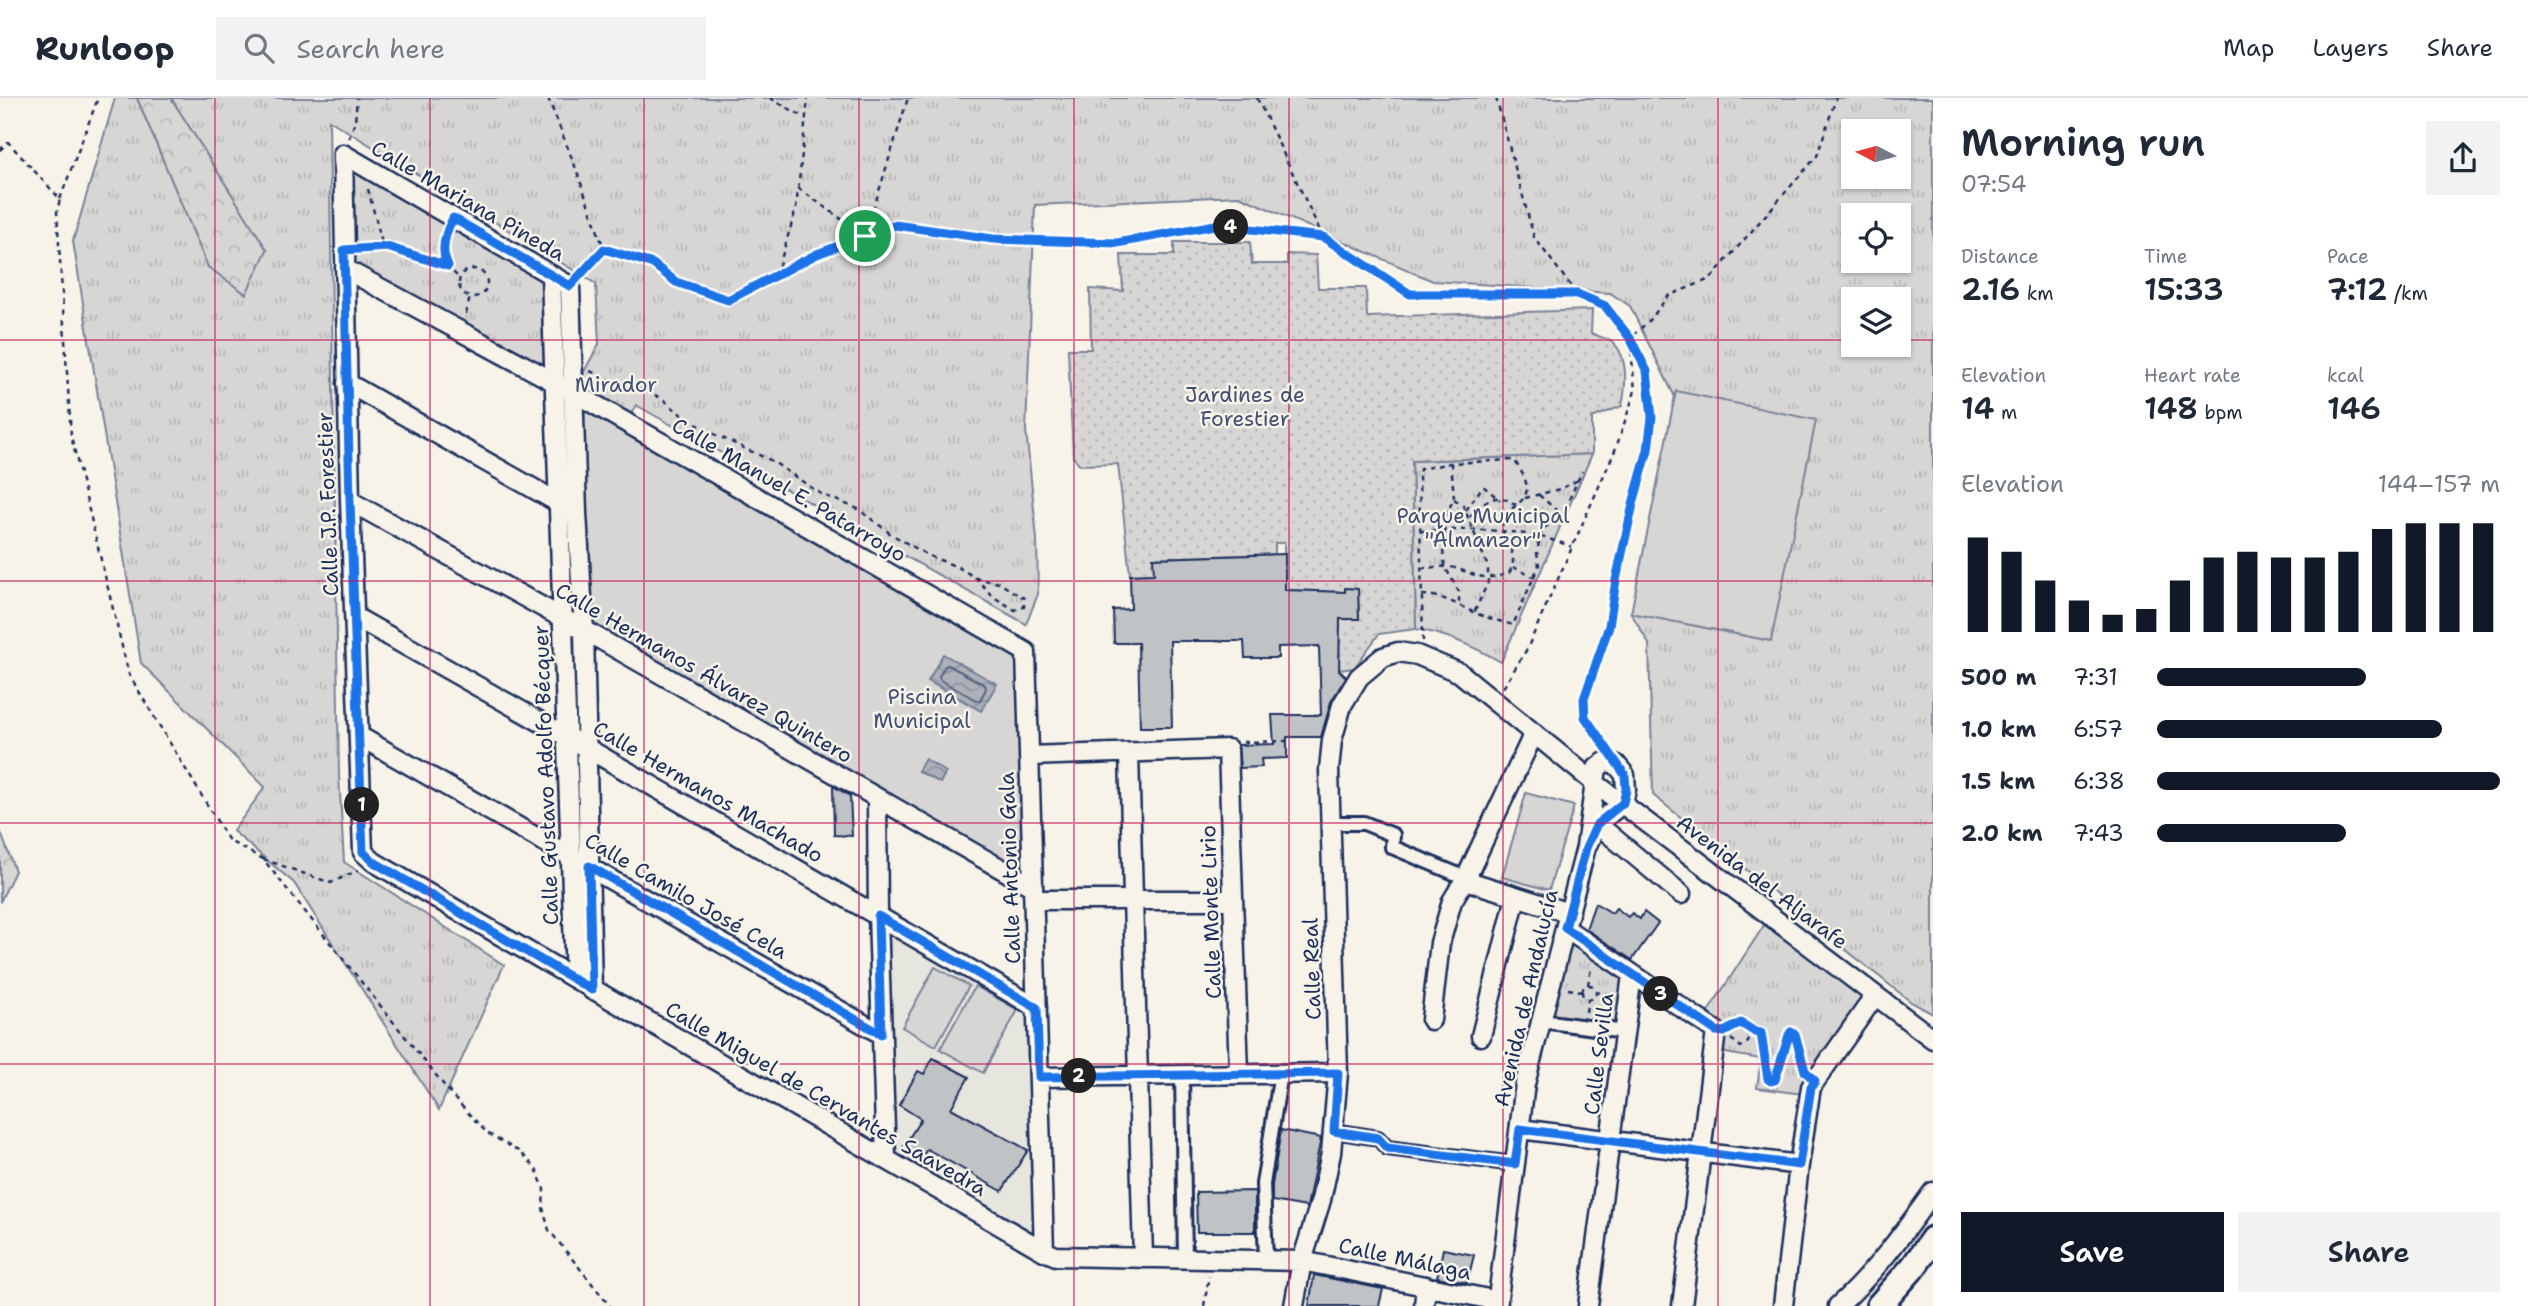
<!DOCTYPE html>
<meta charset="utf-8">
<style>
:root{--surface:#fff;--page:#f2f2f3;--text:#1f2937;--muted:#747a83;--line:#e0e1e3;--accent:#111827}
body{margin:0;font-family:"Shantell Sans",sans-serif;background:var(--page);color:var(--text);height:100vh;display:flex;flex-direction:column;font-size:26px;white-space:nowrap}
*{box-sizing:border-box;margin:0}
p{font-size:23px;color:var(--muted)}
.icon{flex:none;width:38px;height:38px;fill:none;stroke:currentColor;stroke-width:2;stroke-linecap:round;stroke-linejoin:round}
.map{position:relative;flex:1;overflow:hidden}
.side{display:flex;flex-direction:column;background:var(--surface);width:595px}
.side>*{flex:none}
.needle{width:46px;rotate:276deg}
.controls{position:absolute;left:1841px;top:21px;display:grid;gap:14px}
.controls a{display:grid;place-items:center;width:70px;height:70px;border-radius:0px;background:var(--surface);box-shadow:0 2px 5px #0004;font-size:35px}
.pin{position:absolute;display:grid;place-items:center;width:60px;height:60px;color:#fff;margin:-30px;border:4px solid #fff;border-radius:50%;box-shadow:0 2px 7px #0007}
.km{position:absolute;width:35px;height:35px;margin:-18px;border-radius:50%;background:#222;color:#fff;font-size:19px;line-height:35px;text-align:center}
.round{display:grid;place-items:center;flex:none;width:74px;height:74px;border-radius:0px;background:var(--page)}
.summary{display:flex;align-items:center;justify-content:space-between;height:119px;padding:0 28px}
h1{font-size:38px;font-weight:600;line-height:52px}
.metrics{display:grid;grid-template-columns:repeat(3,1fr);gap:10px;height:119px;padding:7px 28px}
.metrics div{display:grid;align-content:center}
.metrics b{font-size:30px;font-weight:600}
.metrics small{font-size:19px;font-weight:400}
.metrics p{font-size:19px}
.chart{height:196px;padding:14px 28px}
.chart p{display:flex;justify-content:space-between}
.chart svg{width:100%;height:126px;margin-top:7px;stroke:var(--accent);stroke-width:6}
.cta{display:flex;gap:14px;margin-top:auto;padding:14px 28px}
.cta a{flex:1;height:80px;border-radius:0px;background:var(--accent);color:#fff;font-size:28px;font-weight:600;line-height:80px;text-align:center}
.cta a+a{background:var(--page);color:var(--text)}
ul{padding:0 28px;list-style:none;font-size:23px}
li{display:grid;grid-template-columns:112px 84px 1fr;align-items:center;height:52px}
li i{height:18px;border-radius:9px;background:var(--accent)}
header{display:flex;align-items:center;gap:42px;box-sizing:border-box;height:98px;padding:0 35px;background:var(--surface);border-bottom:2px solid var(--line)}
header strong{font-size:33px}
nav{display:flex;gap:38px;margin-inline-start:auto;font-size:24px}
.search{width:490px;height:63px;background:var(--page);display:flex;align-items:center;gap:18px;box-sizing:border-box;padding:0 24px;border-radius:0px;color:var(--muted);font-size:26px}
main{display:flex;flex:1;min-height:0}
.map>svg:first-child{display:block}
.built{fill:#e6e5de}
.grass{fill:url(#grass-tufts);stroke:#798299;stroke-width:2;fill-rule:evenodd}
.forest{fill:url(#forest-crowns);stroke:#798299;stroke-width:2}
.garden{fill:url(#garden-dots);stroke:#798299;stroke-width:2}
.pitch{fill:#d7d6d4;stroke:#798299;stroke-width:2}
.water{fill:url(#water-waves);stroke:#727c95;stroke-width:2}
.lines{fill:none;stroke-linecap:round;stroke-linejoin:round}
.shore{stroke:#556382;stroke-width:2}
.building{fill:#c0c3c5;stroke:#1b2f5e;stroke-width:2}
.pedestrian-casing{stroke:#1b2f5e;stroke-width:18}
.minor-casing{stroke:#1b2f5e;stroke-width:23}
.secondary-casing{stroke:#1b2f5e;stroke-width:30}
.path{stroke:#1b2f5e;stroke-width:2.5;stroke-dasharray:5 5;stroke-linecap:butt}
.pedestrian{stroke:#f7f3e8;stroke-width:12}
.minor{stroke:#f7f3e8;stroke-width:18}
.secondary{stroke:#f7f3e8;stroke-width:24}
.route-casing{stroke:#fff;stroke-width:14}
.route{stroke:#1a73e8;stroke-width:9}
.grid{fill:none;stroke:#c2185b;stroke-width:2;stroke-opacity:0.55}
.labels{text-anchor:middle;stroke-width:5;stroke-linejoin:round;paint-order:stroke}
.street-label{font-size:21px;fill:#1b2f5e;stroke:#f7f3e8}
.park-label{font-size:21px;fill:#415076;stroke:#f7f3e8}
</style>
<header>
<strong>Runloop</strong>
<div class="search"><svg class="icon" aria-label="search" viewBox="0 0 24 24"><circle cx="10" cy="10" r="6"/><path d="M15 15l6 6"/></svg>Search here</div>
<nav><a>Map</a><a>Layers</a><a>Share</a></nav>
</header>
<main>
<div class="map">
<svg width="1933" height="1208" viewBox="0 0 1933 1208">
<defs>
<pattern id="grass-tufts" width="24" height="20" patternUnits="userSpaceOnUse" patternTransform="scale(1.75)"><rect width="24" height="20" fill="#d7d6d4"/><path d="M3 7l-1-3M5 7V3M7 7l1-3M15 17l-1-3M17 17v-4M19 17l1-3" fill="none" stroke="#b8b8b8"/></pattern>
<pattern id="forest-crowns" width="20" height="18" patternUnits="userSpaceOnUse" patternTransform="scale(1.75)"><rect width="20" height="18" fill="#d7d6d4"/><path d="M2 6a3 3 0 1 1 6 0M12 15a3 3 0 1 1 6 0" fill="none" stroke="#b8b8b8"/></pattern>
<pattern id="garden-dots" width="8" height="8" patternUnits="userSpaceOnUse" patternTransform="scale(1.75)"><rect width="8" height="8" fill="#d7d6d4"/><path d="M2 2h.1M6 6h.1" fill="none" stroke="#b8b8b8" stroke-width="1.8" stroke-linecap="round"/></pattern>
<pattern id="water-waves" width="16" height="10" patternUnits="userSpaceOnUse" patternTransform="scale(1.75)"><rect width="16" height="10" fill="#acb0b9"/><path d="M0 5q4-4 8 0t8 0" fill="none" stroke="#8b909a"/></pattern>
</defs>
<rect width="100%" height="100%" fill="#f7f3e8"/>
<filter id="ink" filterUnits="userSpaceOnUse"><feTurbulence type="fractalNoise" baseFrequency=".0143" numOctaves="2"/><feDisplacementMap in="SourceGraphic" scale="14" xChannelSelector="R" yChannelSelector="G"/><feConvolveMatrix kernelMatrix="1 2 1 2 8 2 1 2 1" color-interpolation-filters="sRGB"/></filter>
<g filter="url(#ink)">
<path class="built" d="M 878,818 L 1037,910 L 1044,1153 L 886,1061 Z"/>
<path class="grass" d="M 115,0 L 137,0 L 208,169 L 267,152 L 171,0 L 1933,0 L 1933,916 L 1911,904 L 1653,697 L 1649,546 L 1631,515 L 1771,543 L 1675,299 L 1630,208 L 1610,195 L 1433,183 L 1239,98 L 1035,107 L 1026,332 L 1037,441 L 1038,496 L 1026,526 L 636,307 L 626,325 L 573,294 L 599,246 L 596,186 L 329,22 L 339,678 L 344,764 L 504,867 L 439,1012 L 294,785 L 233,733 L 265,689 L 141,565 L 73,143 ZM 1853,33 L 1899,33 L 1899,79 L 1853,79 ZM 1853,117 L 1899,117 L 1899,163 L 1853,163 ZM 1853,201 L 1899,201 L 1899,247 L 1853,247 Z
M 343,56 L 551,177 L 555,284 L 345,171 Z
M 1592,356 L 1501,564 C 1475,549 1446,536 1416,531 L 1412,363 Z
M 1770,818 L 1874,899 L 1810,997 L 1757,990 L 1761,961 L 1714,953 L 1702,923 Z
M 1565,830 L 1632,877 L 1625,934 L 1542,923 Z"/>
<path class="forest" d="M 137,0 L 171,0 L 267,152 L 246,196 L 208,169 Z
M 0,732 L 15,773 L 0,804 Z"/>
<path class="garden" d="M 1174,144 L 1250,144 L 1252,166 L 1287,166 L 1287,156 L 1316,157 L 1318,190 L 1366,190 L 1367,219 L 1592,212 L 1591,235 C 1597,238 1606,240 1612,244 C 1629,257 1626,289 1622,308 L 1592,320 L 1592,356 L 1412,363 L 1416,531 L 1379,536 L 1354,570 L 1339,572 L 1340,521 L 1359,521 L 1358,491 L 1346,490 L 1345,494 L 1285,492 L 1284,445 L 1275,445 L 1275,456 L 1154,460 L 1154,476 L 1130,477 L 1118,366 L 1080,367 L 1073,359 L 1068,251 L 1091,251 L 1090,191 L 1123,193 L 1121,157 L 1174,157 Z"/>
<path class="pitch" d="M 1676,293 L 1816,322 L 1771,543 L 1631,515 Z
M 573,294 L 1026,554 L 1033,789 L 584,532 Z
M 1526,695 L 1574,708 L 1549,792 L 1502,779 Z
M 935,869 L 969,888 L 936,948 L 902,929 Z
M 975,888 L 1018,912 L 983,975 L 940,951 Z"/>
<path class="water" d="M 943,556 L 997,586 L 981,613 L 928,583 Z
M 925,661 L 946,674 L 940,685 L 918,673 Z"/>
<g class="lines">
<path class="shore" d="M 948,567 L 985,587 L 986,591 L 980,602 L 976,602 L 940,582 L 939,578 L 945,568 Z"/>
</g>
<path class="building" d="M 1285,456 L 1285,492 L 1345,494 L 1345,490 L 1358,491 L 1359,521 L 1340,521 L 1339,572 L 1346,579 L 1331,604 L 1321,639 L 1287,639 L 1287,660 L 1261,661 L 1262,669 L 1240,670 L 1238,647 L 1274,646 L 1272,617 L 1321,617 L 1319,548 L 1278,549 L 1278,560 L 1245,560 L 1244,543 L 1170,543 L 1172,629 L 1140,629 L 1138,545 L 1114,545 L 1113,512 L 1131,511 L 1130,477 L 1154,476 L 1153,460 Z
M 833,688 L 850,698 L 852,738 L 834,737 Z
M 1595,805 L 1612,815 L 1616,810 L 1628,819 L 1632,815 L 1640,821 L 1644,814 L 1658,825 L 1632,862 L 1586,831 Z
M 933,960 L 969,979 L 951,1010 L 1028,1052 L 1002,1093 L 927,1051 L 921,1061 L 902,1051 L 921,1021 L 899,1007 L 918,973 L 924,976 Z
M 1281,1032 L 1321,1040 L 1307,1109 L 1272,1103 L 1272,1087 Z
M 1255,1093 L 1255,1134 L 1197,1134 L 1196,1094 Z
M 1443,1151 L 1474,1157 L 1467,1185 L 1437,1179 Z
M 1314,1177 L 1383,1191 L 1379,1208 L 1309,1208 Z"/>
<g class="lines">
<g class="pedestrian-casing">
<path id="pedestrian" d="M 1330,725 L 1364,725 L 1393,737 L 1392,749 L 1466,780
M 1542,923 L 1625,934
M 1182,976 L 1185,1160
M 1334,1033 L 1378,1040 L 1387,1050 L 1515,1066
M 1266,1162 L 1263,1086 L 1281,975"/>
</g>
<g class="minor-casing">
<path id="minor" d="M 343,56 L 350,403 L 363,754 L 374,764 L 1044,1153 L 1056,1158 L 1302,1163 L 1498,1203
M 343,56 L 570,188 L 577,415 L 584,532 L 592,892
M 345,171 L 573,294 L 1026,554 L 1044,1153
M 551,177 L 575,881
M 347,285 L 566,409
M 350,403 L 584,532 L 1033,789
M 355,519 L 585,649 L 1037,910
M 359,638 L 881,936
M 1129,655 L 1143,1160
M 1029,658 L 1228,651 L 1239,975
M 877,700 L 878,818 L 886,1061
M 1597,726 L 1681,796
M 1465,782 L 1569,815
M 1034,802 L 1233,802
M 1565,830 L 1716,933 L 1682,1208
M 1431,922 L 1440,845 L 1452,803 L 1466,780 L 1534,635
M 1481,938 L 1516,799
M 1039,979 L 1338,975
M 1520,1031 L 1799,1067
M 1294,1208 L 1302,1163 L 1321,1102 L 1331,1055 L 1338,975 L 1329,672 L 1332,642 L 1342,607 L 1359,579 L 1383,559 L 1398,554 L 1417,557 L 1460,575 L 1596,686 L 1933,941
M 1424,1208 L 1426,1188
M 1497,1208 L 1525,986 L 1586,749 L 1597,670 L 1605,664 L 1616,666 L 1625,677 L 1626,692 L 1623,705 L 1597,726 L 1586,749
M 1588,1208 L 1632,877
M 1783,1208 L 1799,1067 L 1811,989 L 1874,899
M 1838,1208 C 1875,1175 1904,1134 1933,1094"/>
</g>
<g class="secondary-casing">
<path id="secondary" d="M 1879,1208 L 1914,1168 L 1933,1141"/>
</g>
<path class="path" d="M 548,0 L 575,68 L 604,151
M 770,0 L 804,19
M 1257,0 L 1323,139
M 1496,0 L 1534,139 L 1577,196 L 1605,208 L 1630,240 L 1635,293 L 1616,350 L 1527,551 L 1503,590
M 349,40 L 355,24 L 357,0
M 0,52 L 8,44 L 60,101 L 57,114 L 71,338 L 129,577 L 229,743 L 263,761 L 455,1001 L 487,1035 L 520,1054 L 536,1070 L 544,1091 L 543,1110 L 549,1132 L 610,1208
M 798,90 L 865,138 L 908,0
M 368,91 L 383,149
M 60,101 L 98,0
M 446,137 C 441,156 445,167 459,180
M 362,150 L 387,149 L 448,168
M459 185a14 14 0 1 1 28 0a14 14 0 1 1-28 0Z
M 582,175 L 604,151 L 654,166 L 676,184 L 728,202 L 817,156 L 895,127 L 993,141 L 1117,145 L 1215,127 L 1323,139 L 1410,196 L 1577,196
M 776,178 L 796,111 L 808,0
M 466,216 L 470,199
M 590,273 L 626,290 L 646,292 L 664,302 L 683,318 L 716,337 L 772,363 L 821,396 L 858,411 L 891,436 L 929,458 L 958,469 L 976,480 L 992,498 L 1015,512 L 1024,509 L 1024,500 L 999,485 L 976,480
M 1451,365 L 1454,400 L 1446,417 L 1443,453 L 1445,469 L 1459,494 L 1459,506
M 1539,397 L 1562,417
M 1525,400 L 1560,391 L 1578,382
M 1454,401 L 1463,407 L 1488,469 L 1488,484 L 1474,515
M 1466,412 L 1483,388 L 1500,402
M 1470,419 C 1483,403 1495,392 1516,407
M 1421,433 C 1471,431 1524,429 1572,449
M 1513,469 L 1535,480
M 1421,470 C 1431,470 1445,467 1455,470 C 1477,477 1484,484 1509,475 C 1520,457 1505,446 1503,433 C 1498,399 1550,413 1514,362 L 1451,365 L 1420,371 L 1419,378 L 1423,543
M 1422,497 C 1443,497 1457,507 1475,515 C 1487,520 1500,523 1513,527 L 1539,467 L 1537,455 L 1540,438 L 1545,429 L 1555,425 L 1562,417 L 1582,373
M 1243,644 L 1287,643
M 1604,647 L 1585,619 L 1584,601 L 1609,528 L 1616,482 L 1634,402 L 1648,352 L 1652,319 L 1647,273 L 1630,240 L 1650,222 L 1668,198 L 1710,181 L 1817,58 L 1836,0
M 263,761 L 331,785 L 358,772
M 1588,887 L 1591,870
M1582 894a7 7 0 1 1 14 0a7 7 0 1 1-14 0Z
M 1568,891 L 1582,893
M 1595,894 L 1613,897
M 1586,914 L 1588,900
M 1733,929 L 1741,925 L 1754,934
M 1731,941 L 1741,949 L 1745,948 L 1755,934 L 1761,935 L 1768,981 L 1771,983 L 1775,982 L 1792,934 L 1795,936 L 1804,968
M 1204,1208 L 1209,1178"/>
<use href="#pedestrian" class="pedestrian"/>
<use href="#minor" class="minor"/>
<use href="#secondary" class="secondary"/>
</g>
</g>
<g class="lines" filter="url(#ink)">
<g class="route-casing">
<path id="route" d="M 453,120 L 570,188 L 604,151 L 653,166 L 676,184 L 728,202 L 817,156 L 895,127 L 993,141 L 1117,145 L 1215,127 L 1323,139 L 1410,196 L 1577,196 L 1605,208 L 1630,240 L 1647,273 L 1652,319 L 1648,352 L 1634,402 L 1616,482 L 1609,528 L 1584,601 L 1585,619 L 1625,677 L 1626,692 L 1623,705 L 1597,726 L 1586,750 L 1565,830 L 1716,933 L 1724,934 L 1741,925 L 1755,934 L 1761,935 L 1768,981 L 1771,983 L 1775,982 L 1789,937 L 1791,934 L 1795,936 L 1805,973 L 1815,983 L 1811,989 L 1799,1067 L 1520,1031 L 1515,1066 L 1387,1050 L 1378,1040 L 1334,1033 L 1338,975 L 1039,979 L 1037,910 L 878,818 L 881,936 L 589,768 L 592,892 L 374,764 L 363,754 L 350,403 L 344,152 L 387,149 L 448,168 C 440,153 445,135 453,120 Z"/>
</g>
<use href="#route" class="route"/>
</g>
<path class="grid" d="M 215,0 L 215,1208M 430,0 L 430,1208M 644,0 L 644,1208M 859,0 L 859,1208M 1074,0 L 1074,1208M 1289,0 L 1289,1208M 1503,0 L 1503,1208M 1718,0 L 1718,1208M 0,242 L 1853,242M 1899,242 L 1933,242M 0,483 L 1933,483M 0,725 L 1933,725M 0,966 L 1933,966"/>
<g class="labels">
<g class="street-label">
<text transform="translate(468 103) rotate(30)" y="7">Calle Mariana Pineda</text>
<text transform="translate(789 392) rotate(30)" y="7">Calle Manuel E. Patarroyo</text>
<text transform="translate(328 406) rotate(-92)" y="7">Calle J.P. Forestier</text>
<text transform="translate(704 575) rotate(30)" y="7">Calle Hermanos Álvarez Quintero</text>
<text transform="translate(546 677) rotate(-92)" y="7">Calle Gustavo Adolfo Bécquer</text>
<text transform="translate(708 694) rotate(30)" y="7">Calle Hermanos Machado</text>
<text transform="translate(1010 770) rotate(-92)" y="7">Calle Antonio Gala</text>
<text transform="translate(1762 784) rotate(37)" y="7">Avenida del Aljarafe</text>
<text transform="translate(686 798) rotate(30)" y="7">Calle Camilo José Cela</text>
<text transform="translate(1211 814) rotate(-92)" y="7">Calle Monte Lirio</text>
<text transform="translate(1312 871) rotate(-92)" y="7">Calle Real</text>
<text transform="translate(1526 900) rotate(-77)" y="7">Avenida de Andalucía</text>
<text transform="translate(1599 956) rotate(-83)" y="7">Calle Sevilla</text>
<text transform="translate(826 1001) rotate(30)" y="7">Calle Miguel de Cervantes Saavedra</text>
<text transform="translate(1405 1161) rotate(12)" y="7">Calle Málaga</text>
</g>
<g class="park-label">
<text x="616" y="294">Mirador</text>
<text x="1245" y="304">Jardines de<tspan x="1245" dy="24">Forestier</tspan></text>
<text x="1483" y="425">Parque Municipal<tspan x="1483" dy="24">"Almanzor"</tspan></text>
<text x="922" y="606">Piscina<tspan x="922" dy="24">Municipal</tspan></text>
</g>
</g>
</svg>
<div class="controls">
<a><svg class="needle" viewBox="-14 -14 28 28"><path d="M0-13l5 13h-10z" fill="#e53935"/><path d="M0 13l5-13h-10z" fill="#747a83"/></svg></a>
<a><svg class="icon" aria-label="locate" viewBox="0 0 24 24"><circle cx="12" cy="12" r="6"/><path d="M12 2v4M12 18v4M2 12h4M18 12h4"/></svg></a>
<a><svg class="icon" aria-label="layers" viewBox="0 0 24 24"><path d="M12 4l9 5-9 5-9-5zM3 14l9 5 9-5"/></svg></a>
</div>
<div class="pin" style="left:865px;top:138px;background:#1e9e55"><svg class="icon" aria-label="arrive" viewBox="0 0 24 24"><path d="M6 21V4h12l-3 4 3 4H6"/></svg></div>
<b class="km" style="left:362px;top:707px">1</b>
<b class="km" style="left:1079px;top:978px">2</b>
<b class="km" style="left:1661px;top:896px">3</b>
<b class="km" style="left:1231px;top:129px">4</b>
</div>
<section class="side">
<div class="summary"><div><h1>Morning run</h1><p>07:54</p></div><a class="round"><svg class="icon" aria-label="share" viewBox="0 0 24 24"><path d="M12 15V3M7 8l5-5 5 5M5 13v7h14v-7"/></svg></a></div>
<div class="metrics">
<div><p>Distance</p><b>2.16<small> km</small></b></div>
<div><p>Time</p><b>15:33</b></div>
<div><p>Pace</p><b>7:12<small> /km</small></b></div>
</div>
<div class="metrics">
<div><p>Elevation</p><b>14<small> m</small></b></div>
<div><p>Heart rate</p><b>148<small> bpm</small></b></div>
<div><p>kcal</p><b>146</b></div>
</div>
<div class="chart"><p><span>Elevation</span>144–157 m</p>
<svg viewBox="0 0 160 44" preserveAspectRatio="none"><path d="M5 44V11M15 44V16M25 44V26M35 44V33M45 44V38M55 44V36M65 44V26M75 44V18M85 44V16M95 44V18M105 44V18M115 44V16M125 44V8M135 44V6M145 44V6M155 44V6"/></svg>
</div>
<ul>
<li><b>500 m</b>7:31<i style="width:61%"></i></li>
<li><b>1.0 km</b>6:57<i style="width:83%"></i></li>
<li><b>1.5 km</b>6:38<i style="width:100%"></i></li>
<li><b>2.0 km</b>7:43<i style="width:55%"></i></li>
</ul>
<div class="cta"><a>Save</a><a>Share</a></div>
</section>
</main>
